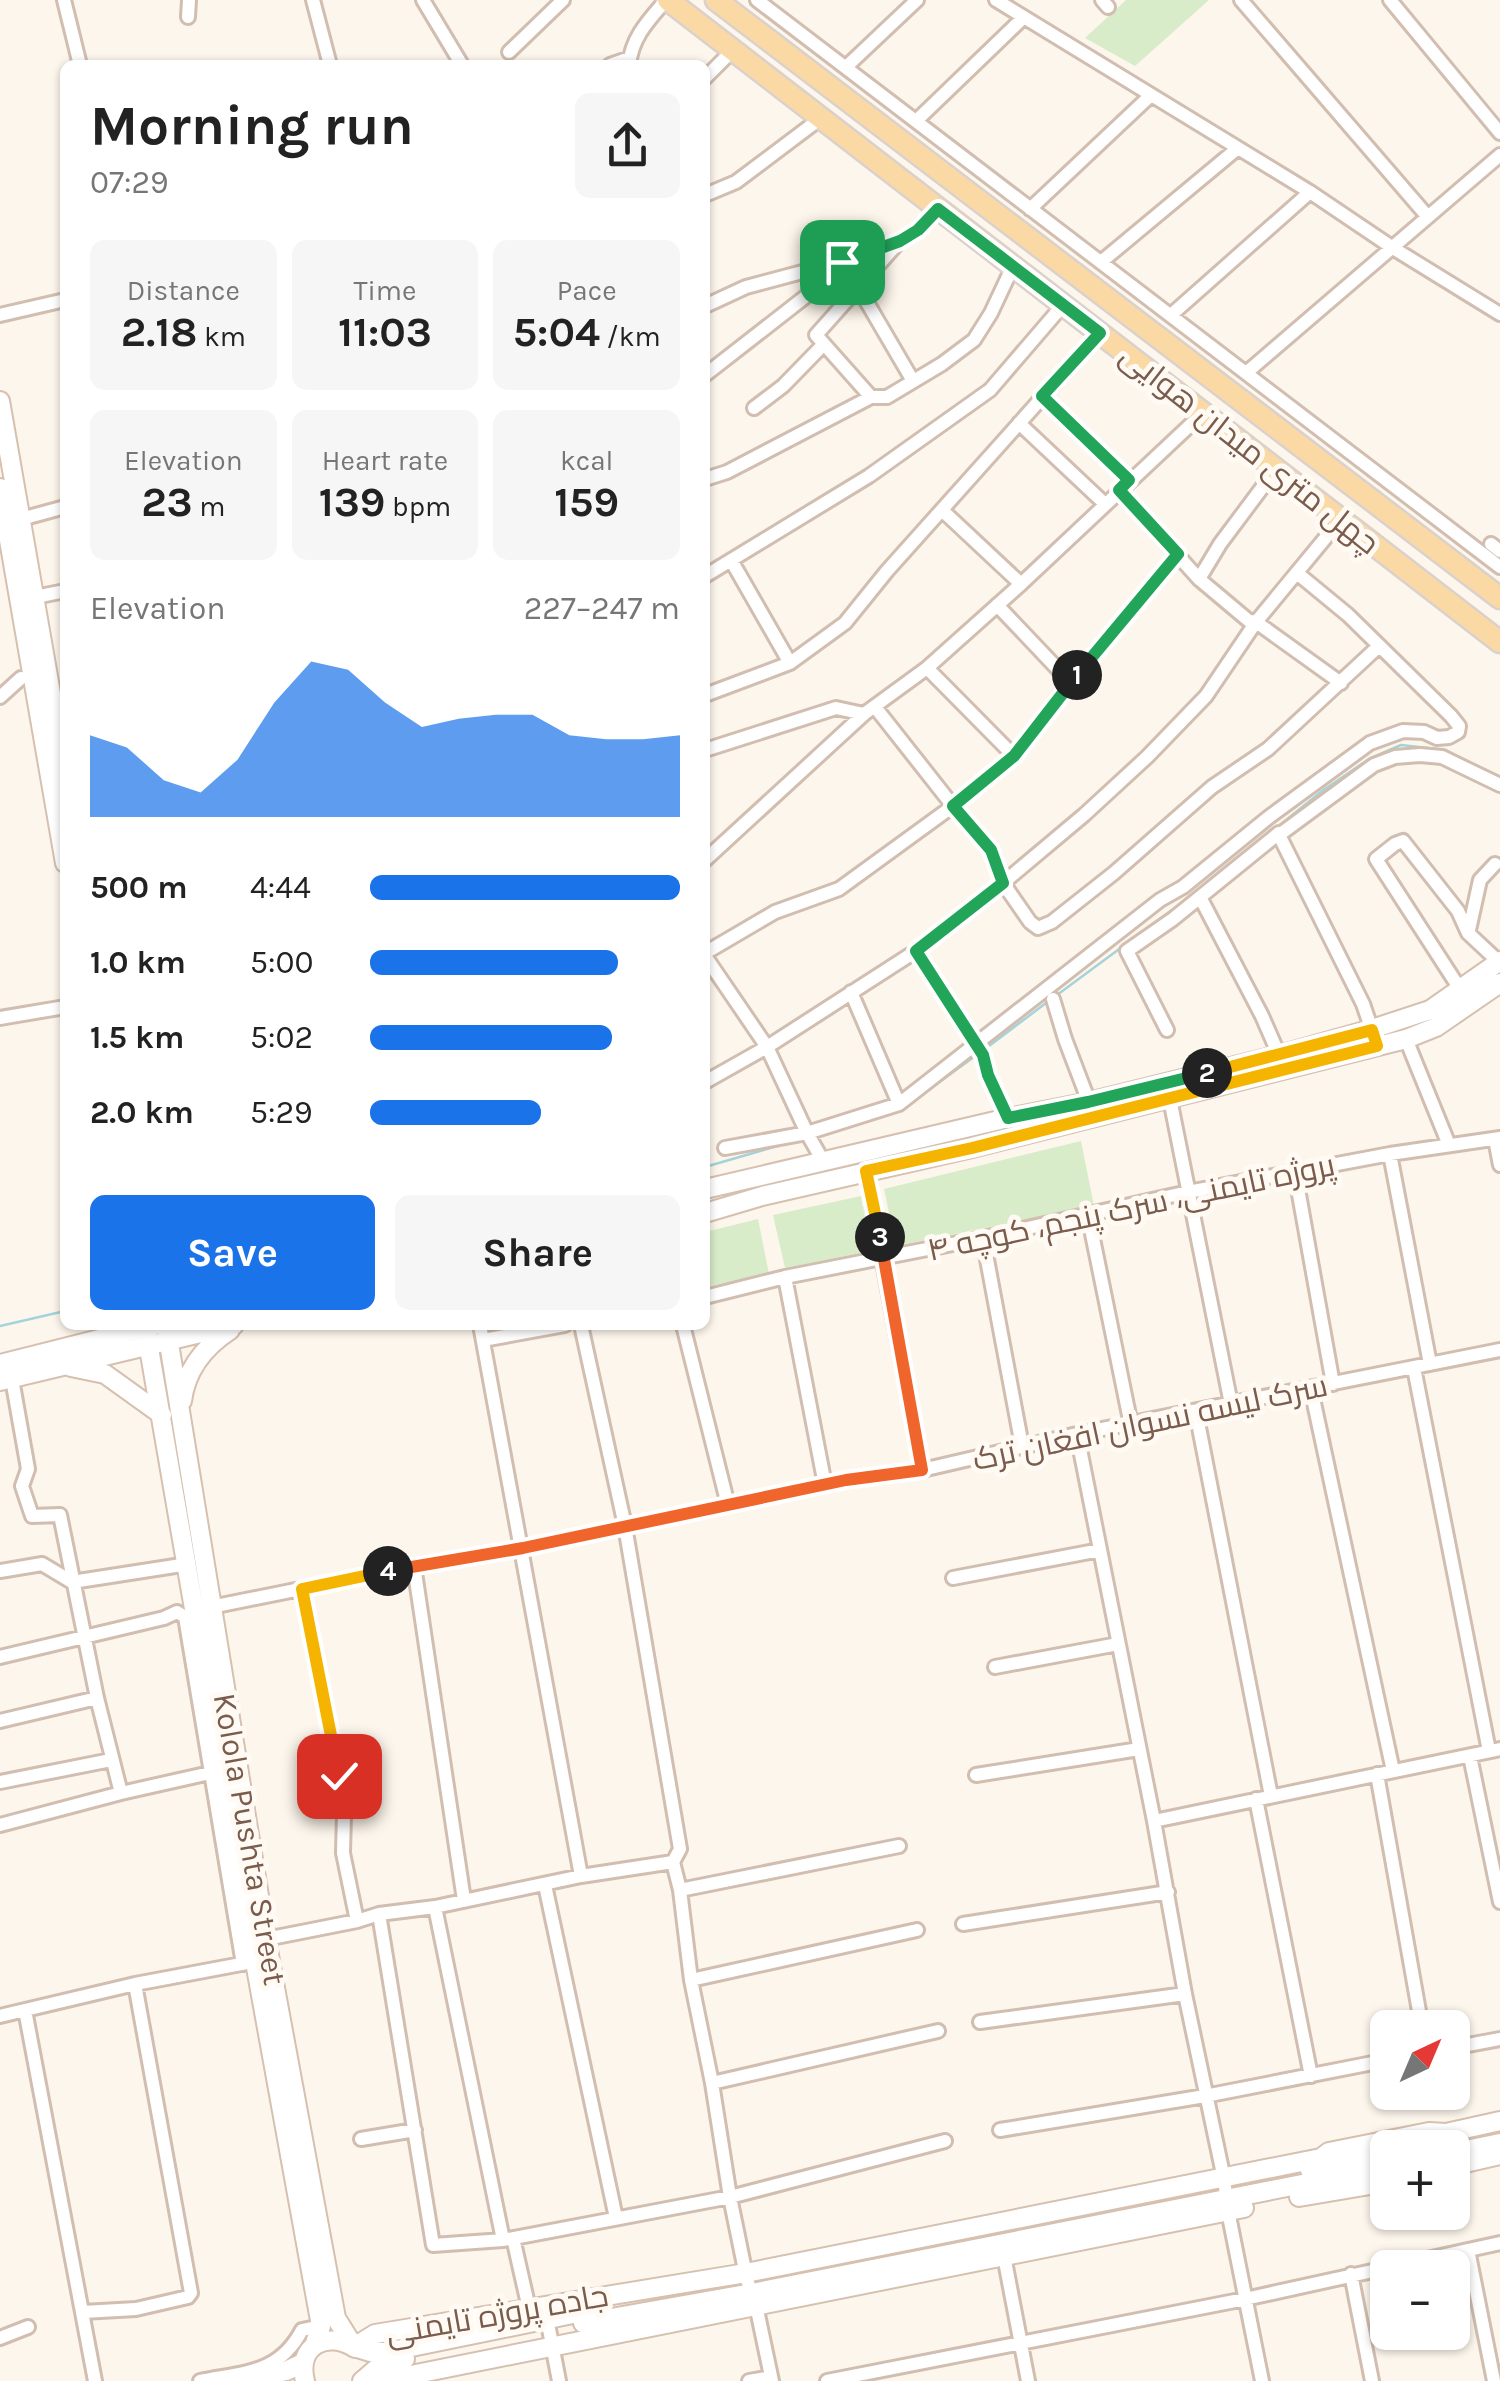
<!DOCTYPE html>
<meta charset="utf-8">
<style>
:root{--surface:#fff;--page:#f6f6f6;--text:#222;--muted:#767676;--accent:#1a73e8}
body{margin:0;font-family:Karla,Cairo,sans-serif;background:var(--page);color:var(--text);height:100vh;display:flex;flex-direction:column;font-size:38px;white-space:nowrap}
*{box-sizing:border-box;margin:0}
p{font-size:32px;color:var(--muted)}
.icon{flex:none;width:55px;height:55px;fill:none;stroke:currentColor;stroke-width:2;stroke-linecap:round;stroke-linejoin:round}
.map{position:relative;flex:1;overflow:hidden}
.drawer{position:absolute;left:60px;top:60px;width:650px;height:1270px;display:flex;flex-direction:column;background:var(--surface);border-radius:15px;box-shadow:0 2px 8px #0004}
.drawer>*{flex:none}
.needle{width:65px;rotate:44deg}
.buttons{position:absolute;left:1370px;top:2010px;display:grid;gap:20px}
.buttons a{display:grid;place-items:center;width:100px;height:100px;border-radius:15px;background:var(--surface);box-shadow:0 2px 8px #0004;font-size:50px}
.pin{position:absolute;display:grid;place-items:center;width:85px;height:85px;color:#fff;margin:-42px;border-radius:20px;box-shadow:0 5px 15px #0006}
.km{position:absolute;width:50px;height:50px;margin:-25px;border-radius:50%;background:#222;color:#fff;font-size:28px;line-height:50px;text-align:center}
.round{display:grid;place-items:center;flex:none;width:105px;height:105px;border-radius:15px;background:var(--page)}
.overview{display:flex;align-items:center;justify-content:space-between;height:170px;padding:0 30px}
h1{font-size:55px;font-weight:700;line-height:75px}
.metrics{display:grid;grid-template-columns:repeat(3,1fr);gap:15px;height:170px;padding:10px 30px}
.metrics div{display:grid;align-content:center;border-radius:15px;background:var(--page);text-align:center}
.metrics b{font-size:42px;font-weight:700}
.metrics small{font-size:28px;font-weight:400}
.metrics p{font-size:28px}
.chart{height:280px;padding:20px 30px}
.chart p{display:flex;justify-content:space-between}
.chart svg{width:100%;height:180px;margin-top:10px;fill:var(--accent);opacity:.7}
.cta{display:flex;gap:20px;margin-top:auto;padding:20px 30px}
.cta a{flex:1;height:115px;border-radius:15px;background:var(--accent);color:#fff;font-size:40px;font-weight:700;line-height:115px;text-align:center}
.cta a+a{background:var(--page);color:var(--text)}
ul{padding:0 30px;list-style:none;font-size:32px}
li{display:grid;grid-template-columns:160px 120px 1fr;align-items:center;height:75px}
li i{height:25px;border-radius:12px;background:var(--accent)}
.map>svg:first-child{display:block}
.green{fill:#d8ecc9}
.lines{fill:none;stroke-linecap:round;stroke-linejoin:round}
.stream{stroke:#a5d3da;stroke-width:2.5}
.street-casing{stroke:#d1beb0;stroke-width:18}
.secondary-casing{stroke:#d6c0b0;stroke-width:22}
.primary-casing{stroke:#dad1cd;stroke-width:25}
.street{stroke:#fff;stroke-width:12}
.secondary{stroke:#fff;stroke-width:18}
.primary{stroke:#fbd9a5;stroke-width:20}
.split-1-casing{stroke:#fff;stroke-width:20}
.split-2-casing{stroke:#fff;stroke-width:20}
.split-3-casing{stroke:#fff;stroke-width:20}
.split-4-casing{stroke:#fff;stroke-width:20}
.split-5-casing{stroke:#fff;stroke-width:20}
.split-1{stroke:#22a559;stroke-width:12}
.split-2{stroke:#22a559;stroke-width:12}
.split-3{stroke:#f5b400;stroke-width:12}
.split-4{stroke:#f0652b;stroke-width:12}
.split-5{stroke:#f5b400;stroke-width:12}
.labels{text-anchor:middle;stroke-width:10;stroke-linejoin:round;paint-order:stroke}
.street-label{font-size:32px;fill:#7a5c4d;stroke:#fffaf3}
</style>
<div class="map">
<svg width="1500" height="2381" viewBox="0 0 1500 2381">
<rect width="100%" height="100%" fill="#fdf6ec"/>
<path class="green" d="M 1126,0 L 1209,0 L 1135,66 L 1085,38 Z
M 1081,1141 L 1094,1206 L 896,1246 L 884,1189 Z
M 861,1196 L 871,1251 L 785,1268 L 773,1215 Z
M 758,1219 L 769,1274 L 705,1287 L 705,1232 Z"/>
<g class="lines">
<path class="stream" d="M 1275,829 L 1322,791 L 1369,759 L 1401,745 L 1446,750 L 1490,774
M 1057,995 L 1191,896
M 985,1049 L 1046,1003
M 912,1102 L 978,1054
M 705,1167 L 791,1142
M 0,1326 L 65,1311"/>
<g class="street-casing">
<path id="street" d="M 64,0 L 80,65
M 313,0 L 330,65
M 423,0 L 462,65
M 757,0 L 1500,567
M 996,0 L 1310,192 L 1393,248 L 1500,314
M 1102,0 L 1108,7
M 1241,0 L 1428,217
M 1390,0 L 1500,133
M 188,17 L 189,0
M 509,52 L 563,0
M 610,65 L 630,58
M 629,65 C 632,37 648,21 666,0
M 846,67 L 917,0
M 705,78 L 733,50
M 916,121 L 1024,17
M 705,195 L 736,182 L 821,118
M 1030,209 L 1150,96
M 1101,262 L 1238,148
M 858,287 L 913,381
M 705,306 L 746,287 L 840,262
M 0,315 L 65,300
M 1171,315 L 1310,192
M 1246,373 L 1500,155
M 705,375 L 814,290 L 841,261 L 899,241 L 917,230 L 938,209
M 1042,396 L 1129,480
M 871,397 L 816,335 L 898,243
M 754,408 L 783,386 L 823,345
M 1019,423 L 1105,504
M 705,479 L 727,472 L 871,397 L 887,397 L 942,364 L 974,340 L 991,313 L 1013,266
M 1119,490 L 1199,579 L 1249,621 L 1256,622 L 1341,683
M 943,511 L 1021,584
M 21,519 L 65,507
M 1491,544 L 1500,551
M 731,560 L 790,663
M 705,576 L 869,476 L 990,390 L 1063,305
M 1199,579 L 1220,544 L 1276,469
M 35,597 L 65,591
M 997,605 L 1070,682
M 927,668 L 1014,756
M 705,695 L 790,663 L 845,623 L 887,571 L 1100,333
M 0,697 L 21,678
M 875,707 L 953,806 L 991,850 L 1003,883 L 1030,922 L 1038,928 L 1052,922 L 1114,873 L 1212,787 L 1268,749 L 1379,646
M 705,750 L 836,708 L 864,714
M 1279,835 L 1363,1004 L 1374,1036
M 705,860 L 864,714 L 927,668 L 1021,584 L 1203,413
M 1200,897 L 1262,1016 L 1279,1055
M 1469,930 L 1480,880 L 1495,864
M 916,951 L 983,1055 L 988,1075 L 1008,1118
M 705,953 L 775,912 L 839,889 L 953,806 L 1014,756 L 1070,682 L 1178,555
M 705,956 L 767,1047 L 807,1133 L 823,1161
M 1460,989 L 1376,859 L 1395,844 L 1403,841 L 1458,911 L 1468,933 L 1499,962
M 851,992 L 899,1104
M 1053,999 L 1065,1039 L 1089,1102
M 0,1018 L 65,1007
M 1167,1030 L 1127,951 L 1173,919 L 1279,833 L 1279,835 L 1374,765 L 1395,757 L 1420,755 L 1442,757 L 1500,785
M 1406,1039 L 1449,1145
M 705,1082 L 767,1047 L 916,951 L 1003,883 L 1084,815 L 1147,757 L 1206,696 L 1256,622 L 1341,519
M 1170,1099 L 1231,1404
M 1495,1139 L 1500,1165
M 725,1148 L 807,1133 L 899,1104 L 1160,900 L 1183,887 L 1269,817 L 1370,743 L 1403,731 L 1424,732 L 1437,738 L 1449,737 L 1458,732 L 1459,726 L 1451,716 L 1348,615 L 1297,573
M 1390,1154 L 1430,1364
M 866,1171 L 922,1470
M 1295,1172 L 1333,1384
M 1088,1214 L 1131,1425
M 983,1238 L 1022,1446
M 785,1277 L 825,1485
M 705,1297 L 785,1277 L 983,1238 L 1188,1192 L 1390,1154 L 1500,1138
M 480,1325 L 581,1876
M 581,1325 L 625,1526 L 680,1849 L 673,1862 L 680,1890 L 691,1980 L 712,2083 L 730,2197 L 747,2280 L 756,2305 L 772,2381
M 683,1325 L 728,1505
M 483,1340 L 565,1325
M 1414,1368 L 1489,1751
M 12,1379 L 28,1469 L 22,1486 L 32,1516 L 60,1515 L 97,1698 L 121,1793 L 210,1773
M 1311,1389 L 1393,1771
M 1196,1412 L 1271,1796
M 1077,1434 L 1154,1821 L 1185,1994 L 1224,2179 L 1228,2211 L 1262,2381
M 414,1566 L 464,1900
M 0,1571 L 42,1564 L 72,1582 L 188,1564
M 953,1578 L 1100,1550
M 302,1589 L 339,1777 L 344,1814 L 343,1853 L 357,1921
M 211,1607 L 414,1566 L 523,1548 L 847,1480 L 922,1470 L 1077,1434 L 1500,1350
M 0,1657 L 164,1618 L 177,1612 L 185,1617 L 243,1964
M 995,1667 L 1118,1644
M 0,1721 L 97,1698
M 1470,1756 L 1500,1902
M 1377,1774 L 1422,2028
M 976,1775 L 1139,1749
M 0,1782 L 111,1760
M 1256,1799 L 1311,2076
M 1154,1821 L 1500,1749
M 0,1825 L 121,1793
M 545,1885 L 616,2218
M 680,1890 L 899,1846
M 435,1907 L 503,2240
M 379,1914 L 433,2245 L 503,2240 L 730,2197 L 945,2141
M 963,1924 L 1168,1892
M 266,1939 L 357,1921 L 379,1914 L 435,1907 L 581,1876 L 673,1862
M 691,1980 L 917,1930
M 25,2010 L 95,2381
M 0,2016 L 135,1984 L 252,1962
M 980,2022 L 1185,1994
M 1452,2048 L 1500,2039
M 712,2083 L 938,2031
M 1000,2130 L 1205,2096 L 1388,2060
M 361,2139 L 415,2130
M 513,2238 L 530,2313
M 1468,2250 L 1494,2381
M 1004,2256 L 1028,2381
M 1351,2274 L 1372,2381
M 83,2312 L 136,2309 L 188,2297 L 191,2293 L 135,1984
M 549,2329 L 559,2381
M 0,2338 L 28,2327
M 200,2381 C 244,2372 279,2374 302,2330 L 321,2326
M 749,2381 L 771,2377
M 827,2381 L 1245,2299 L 1500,2243"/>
</g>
<g class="secondary-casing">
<path id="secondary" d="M 0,401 L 65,774
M 0,488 L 65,863
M 705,1189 L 1008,1118 L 1089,1102 L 1279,1055 L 1372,1029 L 1430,1010 L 1500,961
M 705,1213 L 762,1196 L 972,1148 L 1406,1039 L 1436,1027 L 1500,983
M 145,1325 L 255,1962 L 321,2326 L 314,2346
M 166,1325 L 266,1939 L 336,2318 L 354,2347
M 0,1364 L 155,1325
M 71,1367 L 105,1374 L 162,1415
M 0,1381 L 234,1325
M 182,1401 C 186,1369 204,1347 230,1330
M 1416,2148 L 1455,2139
M 1452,2153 L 1500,2143
M 1452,2166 L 1500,2155
M 1310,2170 L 1388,2153
M 1299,2197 L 1388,2182
M 583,2323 L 752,2293 L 1388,2167
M 354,2347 L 375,2334 L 746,2273 L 1321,2158 L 1329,2152 L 1429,2132 L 1446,2133 L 1500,2121
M 354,2347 L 370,2352 L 387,2352 L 597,2309
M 237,2381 L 286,2371 L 303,2363
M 305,2381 C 296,2346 327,2330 355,2348
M 362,2381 L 377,2368 L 405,2359
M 381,2381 L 1244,2208"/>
</g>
<g class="primary-casing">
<path id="primary" d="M 668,0 L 1500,642
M 716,0 L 1500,598"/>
</g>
<use href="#street" class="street"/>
<use href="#secondary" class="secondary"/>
<use href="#primary" class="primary"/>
</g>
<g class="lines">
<g class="split-1-casing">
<path id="split-1" d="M 842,262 L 900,241 L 918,230 L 938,209 L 1100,333 L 1042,396 L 1129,480 L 1119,490 L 1178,554 L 1077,675"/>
</g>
<g class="split-2-casing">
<path id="split-2" d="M 1077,675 L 1014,756 L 953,806 L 991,850 L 1003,883 L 916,951 L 983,1055 L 988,1075 L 1008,1118 L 1088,1102 L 1207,1073"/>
</g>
<g class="split-3-casing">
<path id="split-3" d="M 880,1237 L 866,1171 L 972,1148 L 1377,1046 L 1372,1030 L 1207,1073"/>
</g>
<g class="split-4-casing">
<path id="split-4" d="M 388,1571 L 523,1548 L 846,1480 L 922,1470 L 880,1237"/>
</g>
<g class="split-5-casing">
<path id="split-5" d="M 339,1776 L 302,1589 L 388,1571"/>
</g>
<use href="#split-1" class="split-1"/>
<use href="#split-2" class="split-2"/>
<use href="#split-3" class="split-3"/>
<use href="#split-4" class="split-4"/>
<use href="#split-5" class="split-5"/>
</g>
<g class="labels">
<g class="street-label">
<text transform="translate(1250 449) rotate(38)" y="11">چهل متری میدان هوایی</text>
<text transform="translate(1131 1207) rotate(-12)" y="11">پروژه تایمنی، سرک پنجم، کوچه ۴</text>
<text transform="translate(1150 1422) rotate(-12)" y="11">سرک لیسه نسوان افغان‌ ترک</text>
<text transform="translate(250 1839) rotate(80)" y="11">Kolola Pushta Street</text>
<text transform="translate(497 2314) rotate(-10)" y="11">جاده پروژه تایمنی</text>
</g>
</g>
</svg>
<div class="buttons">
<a><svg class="needle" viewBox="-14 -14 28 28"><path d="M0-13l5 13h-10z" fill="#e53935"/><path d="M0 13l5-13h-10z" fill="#767676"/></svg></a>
<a>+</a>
<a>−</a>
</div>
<div class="pin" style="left:842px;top:262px;background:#1e9e55"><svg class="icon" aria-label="arrive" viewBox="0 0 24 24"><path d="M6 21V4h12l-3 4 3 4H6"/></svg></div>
<div class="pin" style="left:339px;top:1776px;background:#d93025"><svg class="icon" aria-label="check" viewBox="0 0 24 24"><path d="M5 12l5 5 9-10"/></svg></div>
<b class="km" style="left:1077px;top:675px">1</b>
<b class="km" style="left:1207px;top:1073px">2</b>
<b class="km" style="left:880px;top:1237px">3</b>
<b class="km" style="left:388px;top:1571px">4</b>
<section class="drawer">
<div class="overview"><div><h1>Morning run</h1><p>07:29</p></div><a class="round"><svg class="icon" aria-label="share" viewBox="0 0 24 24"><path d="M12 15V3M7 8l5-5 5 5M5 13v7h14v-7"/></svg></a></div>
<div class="metrics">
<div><p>Distance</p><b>2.18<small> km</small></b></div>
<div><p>Time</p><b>11:03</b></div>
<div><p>Pace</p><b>5:04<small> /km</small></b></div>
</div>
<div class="metrics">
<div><p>Elevation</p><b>23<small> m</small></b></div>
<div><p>Heart rate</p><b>139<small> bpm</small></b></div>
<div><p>kcal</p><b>159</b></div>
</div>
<div class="chart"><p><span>Elevation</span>227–247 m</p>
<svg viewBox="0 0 160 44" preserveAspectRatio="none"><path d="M0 44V24L10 27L20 35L30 38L40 30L50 16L60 6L70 8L80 16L90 22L100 20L110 19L120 19L130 24L140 25L150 25L160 24V44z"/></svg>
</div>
<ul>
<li><b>500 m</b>4:44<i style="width:100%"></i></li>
<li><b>1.0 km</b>5:00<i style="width:80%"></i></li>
<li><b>1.5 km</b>5:02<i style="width:78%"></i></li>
<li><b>2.0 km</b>5:29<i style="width:55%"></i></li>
</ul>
<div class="cta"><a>Save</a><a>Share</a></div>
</section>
</div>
